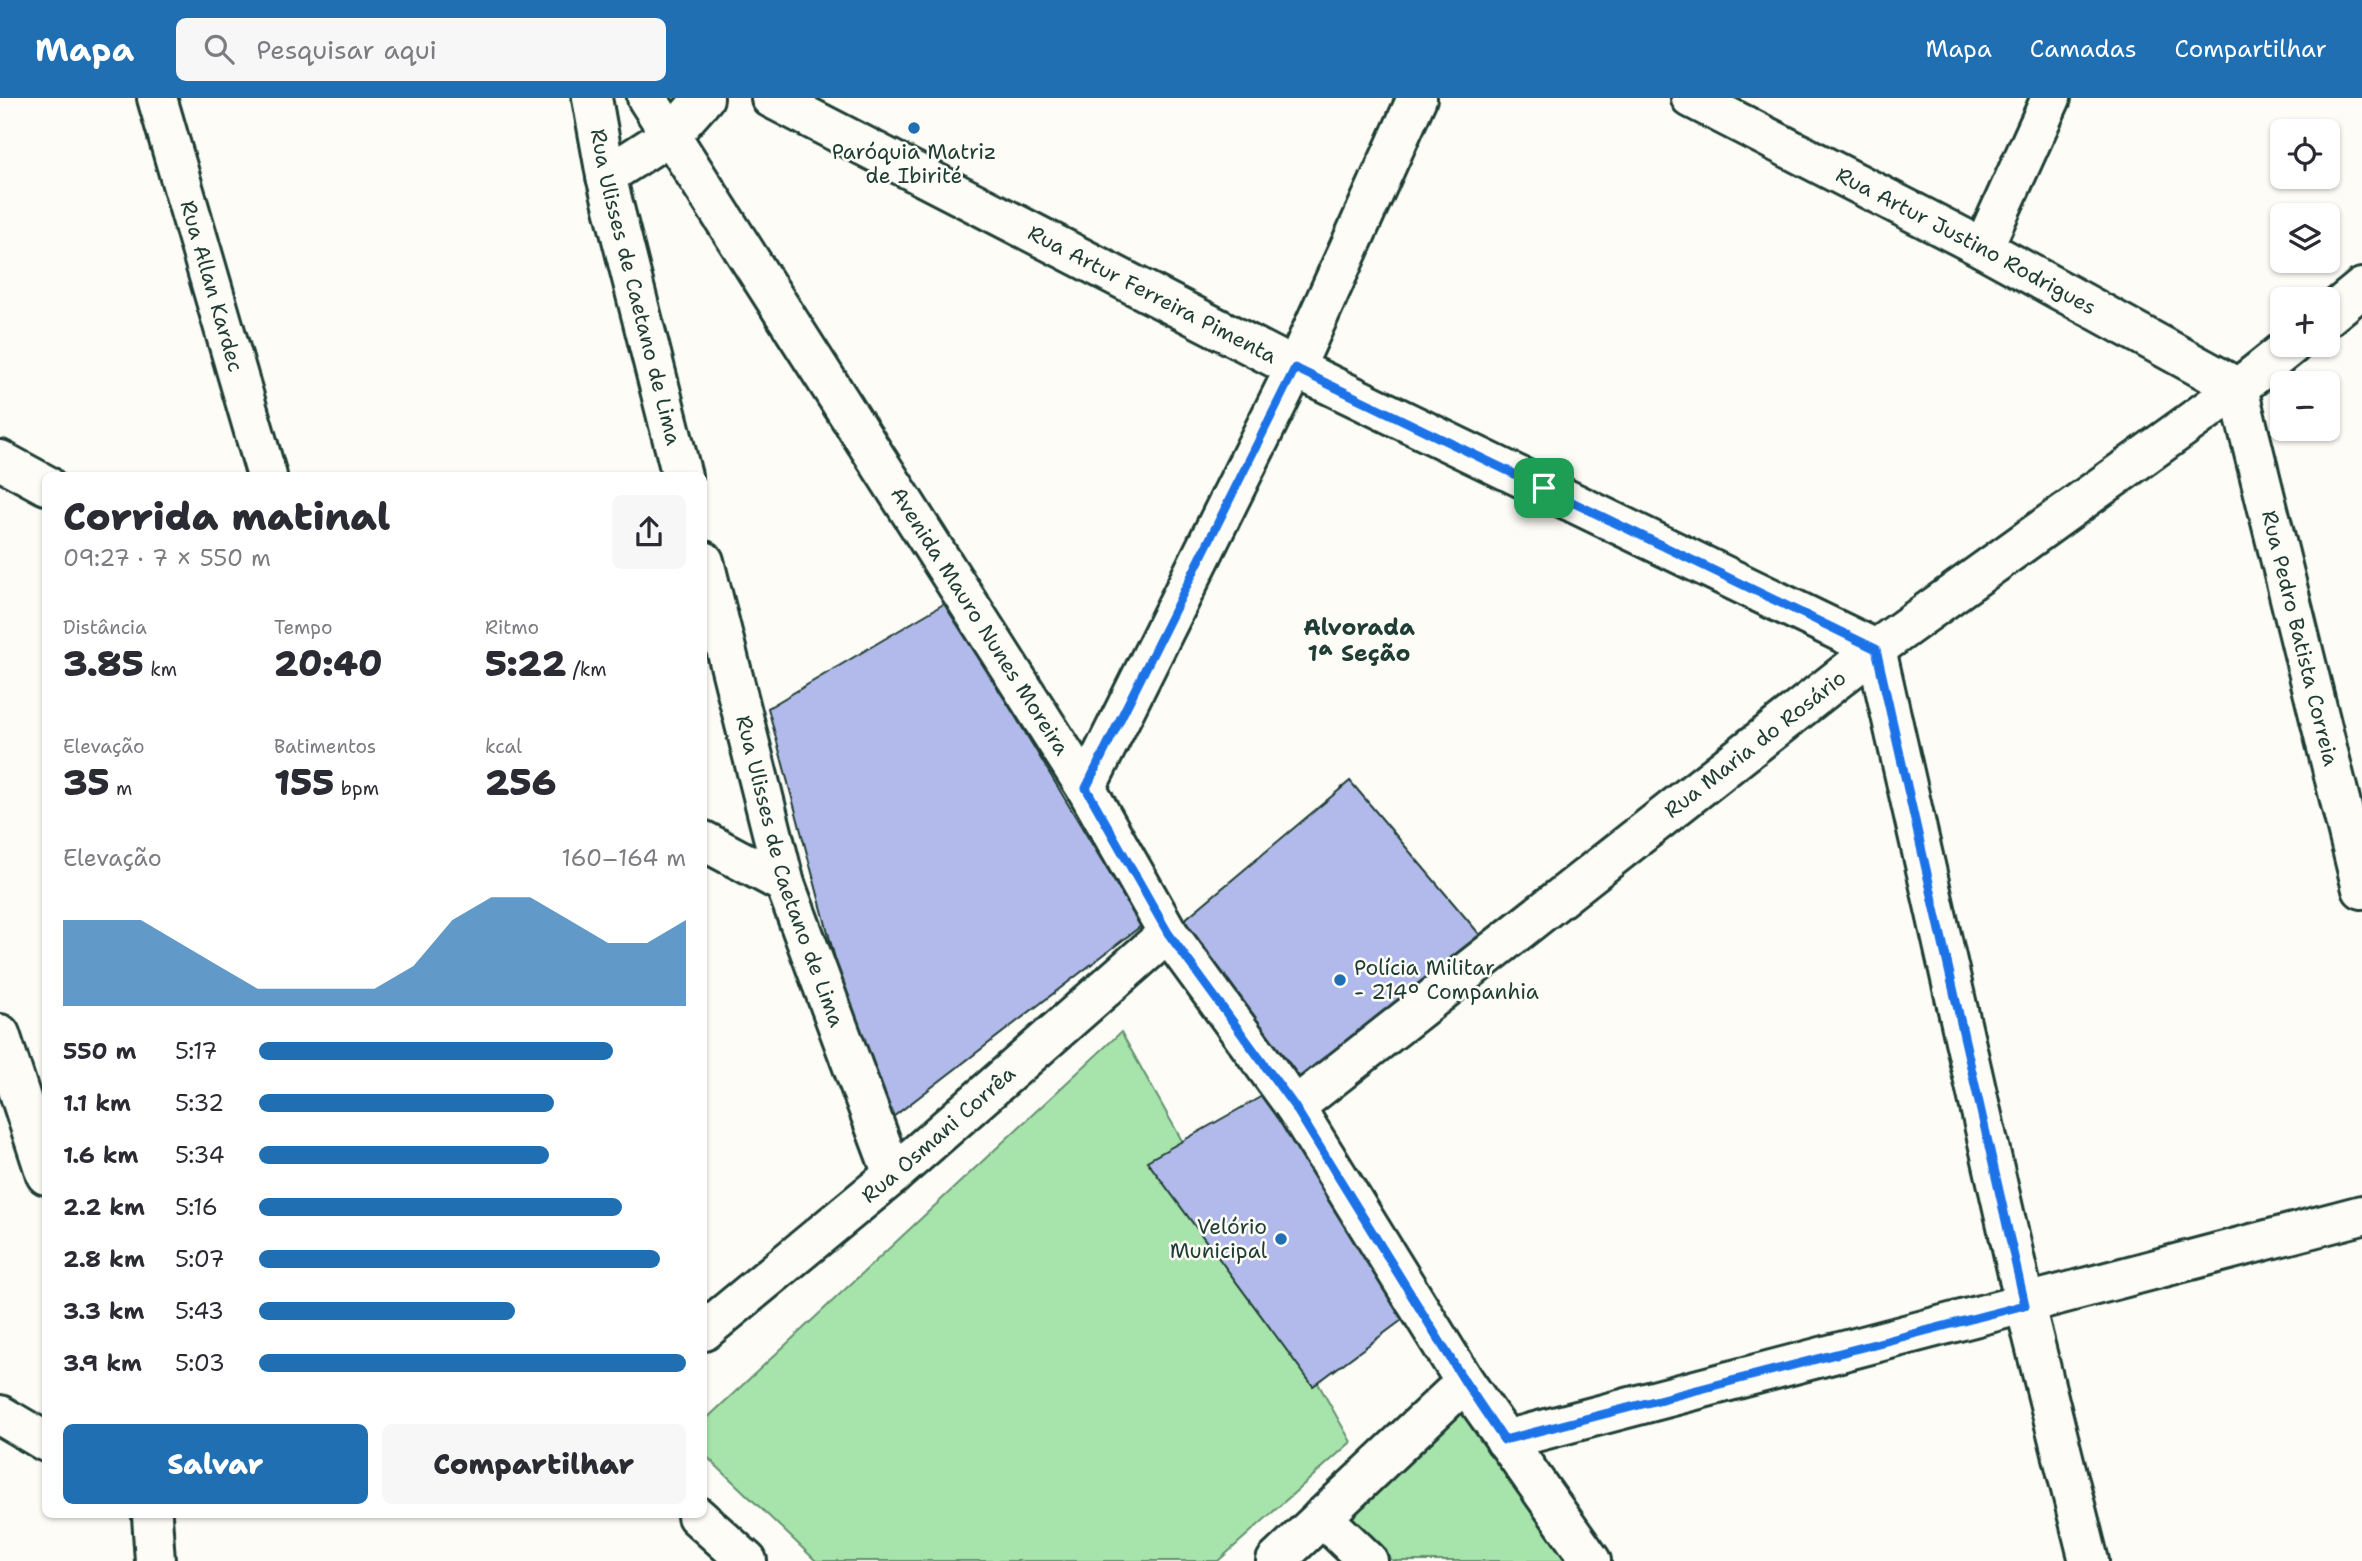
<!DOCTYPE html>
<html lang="pt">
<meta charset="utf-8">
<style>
:root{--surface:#fff;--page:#f7f7f7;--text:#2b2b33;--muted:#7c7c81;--accent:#1f6fb2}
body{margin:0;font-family:"Shantell Sans",sans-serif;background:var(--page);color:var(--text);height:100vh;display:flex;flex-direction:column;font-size:26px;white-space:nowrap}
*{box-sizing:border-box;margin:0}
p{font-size:23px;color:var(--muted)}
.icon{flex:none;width:38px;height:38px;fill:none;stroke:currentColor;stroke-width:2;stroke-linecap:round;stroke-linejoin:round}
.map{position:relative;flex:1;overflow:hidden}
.sheet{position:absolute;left:42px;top:374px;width:665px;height:1046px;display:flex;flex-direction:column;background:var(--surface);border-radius:10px;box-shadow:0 2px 5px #0004}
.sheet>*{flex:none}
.buttons{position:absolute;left:2270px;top:21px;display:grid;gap:14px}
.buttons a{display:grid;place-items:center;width:70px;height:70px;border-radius:10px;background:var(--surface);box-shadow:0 2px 5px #0004;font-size:35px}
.pin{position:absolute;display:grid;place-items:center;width:60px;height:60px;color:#fff;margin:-30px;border-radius:14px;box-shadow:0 4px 10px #0006}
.round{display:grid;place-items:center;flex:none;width:74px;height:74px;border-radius:10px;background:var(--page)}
.head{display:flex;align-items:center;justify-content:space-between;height:119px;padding:0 21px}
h1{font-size:38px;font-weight:800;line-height:52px}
.stats{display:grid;grid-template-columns:repeat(3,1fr);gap:10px;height:119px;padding:7px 21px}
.stats div{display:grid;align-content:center}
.stats b{font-size:35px;font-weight:800}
.stats small{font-size:19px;font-weight:400}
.stats p{font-size:19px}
.chart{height:196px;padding:14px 21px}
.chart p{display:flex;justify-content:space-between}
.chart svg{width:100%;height:126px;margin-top:7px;fill:var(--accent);opacity:.7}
.cta{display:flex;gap:14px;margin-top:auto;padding:14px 21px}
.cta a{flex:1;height:80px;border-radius:10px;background:var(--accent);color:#fff;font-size:28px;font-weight:800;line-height:80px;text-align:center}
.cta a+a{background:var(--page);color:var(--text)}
ul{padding:0 21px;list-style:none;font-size:23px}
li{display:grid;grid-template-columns:112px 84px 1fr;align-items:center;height:52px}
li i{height:18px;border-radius:9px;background:var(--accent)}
header{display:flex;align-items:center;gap:42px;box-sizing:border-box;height:98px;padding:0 35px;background:var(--accent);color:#fff}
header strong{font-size:33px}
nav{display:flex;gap:38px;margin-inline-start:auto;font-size:24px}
.search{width:490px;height:63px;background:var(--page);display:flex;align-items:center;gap:18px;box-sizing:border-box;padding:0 24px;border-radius:10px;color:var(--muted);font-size:26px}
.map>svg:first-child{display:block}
.green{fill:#a7e4ab;stroke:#639070;stroke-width:2}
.building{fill:#b2baeb;stroke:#1f3d34;stroke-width:2}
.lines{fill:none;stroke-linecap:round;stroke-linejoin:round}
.minor-casing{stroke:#1f3d34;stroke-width:44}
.tertiary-casing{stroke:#1f3d34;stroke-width:44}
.minor{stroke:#fdfcf7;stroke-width:38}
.tertiary{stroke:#fdfcf7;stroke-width:38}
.route-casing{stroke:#fff;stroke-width:14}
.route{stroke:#1a73e8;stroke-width:9}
.poi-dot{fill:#1f6fb2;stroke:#fdfcf7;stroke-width:2.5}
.labels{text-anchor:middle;stroke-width:5;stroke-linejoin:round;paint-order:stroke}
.poi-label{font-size:21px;fill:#1f3d34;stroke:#fdfcf7}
.street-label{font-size:21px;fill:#1f3d34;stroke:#fdfcf7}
.neighbourhood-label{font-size:23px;font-weight:bold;fill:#1f3d34;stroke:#fdfcf7}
</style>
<header>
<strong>Mapa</strong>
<div class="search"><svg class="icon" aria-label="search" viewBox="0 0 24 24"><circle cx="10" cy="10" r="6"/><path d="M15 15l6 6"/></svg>Pesquisar aqui</div>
<nav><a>Mapa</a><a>Camadas</a><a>Compartilhar</a></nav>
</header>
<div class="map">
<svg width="2362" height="1463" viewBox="0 0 2362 1463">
<rect width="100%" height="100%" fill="#fdfcf7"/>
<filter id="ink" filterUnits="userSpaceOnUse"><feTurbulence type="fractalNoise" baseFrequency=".0143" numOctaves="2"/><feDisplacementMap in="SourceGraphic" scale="14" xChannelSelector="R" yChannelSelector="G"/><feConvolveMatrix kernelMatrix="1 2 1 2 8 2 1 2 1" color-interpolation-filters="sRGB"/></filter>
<g filter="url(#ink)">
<path class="green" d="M 1121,934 L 1351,1344 L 1218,1463 L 816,1463 L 704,1356 L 704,1323 Z
M 1462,1304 L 1574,1463 L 1393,1463 L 1343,1416 Z"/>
<path class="building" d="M 947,504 L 1141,828 L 880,1029 L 768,610 Z
M 1350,683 L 1481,838 L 1304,985 L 1183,823 Z
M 1264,997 L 1406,1219 L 1313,1288 L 1147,1063 Z"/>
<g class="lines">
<g class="minor-casing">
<g id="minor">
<path id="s1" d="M 157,0 L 267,378"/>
<path id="s2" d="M 592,0 L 606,78 L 682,378"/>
<path id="s3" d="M 771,0 L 1295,270 L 1876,551 L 2025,1207 L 2089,1463"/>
<path id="s4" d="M 1691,0 L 1983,150 L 2238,290 L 2362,791"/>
<path d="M 606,78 L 673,35 L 704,0"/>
<path d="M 1983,150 L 2051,0"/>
<path d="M 0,362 L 46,387"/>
<path id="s5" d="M 704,463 L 785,786 L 893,1077"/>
<path d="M 1086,690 L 1295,270 L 1417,0"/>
<path d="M 704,743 L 785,786"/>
<path d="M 0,936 L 46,1077"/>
<path id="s6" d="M 704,1233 L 893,1077 L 1168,835"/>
<path d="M 0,1317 L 46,1344"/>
<path d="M 1505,1342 L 2362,1117"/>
<path d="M 152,1418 L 155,1463"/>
<path d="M 697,1418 L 747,1463"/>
<path d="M 1322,1419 L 1368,1463"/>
<path d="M 1276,1463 L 1465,1284"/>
</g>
</g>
<g class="tertiary-casing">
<g id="tertiary">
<path id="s7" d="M 647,0 L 1086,690 L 1168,835 L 1295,1009 L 1465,1284 L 1591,1463"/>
<path d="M 2328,218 L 2362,190"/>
<path id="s8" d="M 1295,1009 L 1876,551 L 2238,290 L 2292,247"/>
</g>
</g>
<use href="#minor" class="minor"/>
<use href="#tertiary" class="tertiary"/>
</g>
</g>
<g class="lines" filter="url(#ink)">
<g class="route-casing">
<path id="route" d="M 1295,270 L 1876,551 L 2025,1207 L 1504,1342 L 1465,1284 L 1295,1009 L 1168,835 L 1086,690 Z"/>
</g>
<use href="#route" class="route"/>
</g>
<g class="poi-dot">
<circle cx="914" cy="30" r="7"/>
<circle cx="1340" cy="882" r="7"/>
<circle cx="1281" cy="1141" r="7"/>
</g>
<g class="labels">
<g class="poi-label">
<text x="914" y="61">Paróquia Matriz<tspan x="914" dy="24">de Ibirité</tspan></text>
<text x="1354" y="877" text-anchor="start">Polícia Militar<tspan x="1354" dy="24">- 214° Companhia</tspan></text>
<text x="1267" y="1136" text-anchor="end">Velório<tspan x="1267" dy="24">Municipal</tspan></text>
</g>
<g class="street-label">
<text dy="7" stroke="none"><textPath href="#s4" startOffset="310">Rua Artur Justino Rodrigues</textPath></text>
<text dy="7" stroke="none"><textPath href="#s1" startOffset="196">Rua Allan Kardec</textPath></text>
<text dy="7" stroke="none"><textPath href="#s2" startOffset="194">Rua Ulisses de Caetano de Lima</textPath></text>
<text dy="7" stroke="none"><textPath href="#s3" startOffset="429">Rua Artur Ferreira Pimenta</textPath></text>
<text dy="7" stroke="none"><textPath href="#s7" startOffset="620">Avenida Mauro Nunes Moreira</textPath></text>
<text dy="7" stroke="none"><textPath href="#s4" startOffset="877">Rua Pedro Batista Correia</textPath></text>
<text dy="7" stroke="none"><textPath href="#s8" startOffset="586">Rua Maria do Rosário</textPath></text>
<text dy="7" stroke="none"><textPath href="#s5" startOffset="322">Rua Ulisses de Caetano de Lima</textPath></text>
<text dy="7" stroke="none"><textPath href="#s6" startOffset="306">Rua Osmani Corrêa</textPath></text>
</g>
<g class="neighbourhood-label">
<text x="1359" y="537">Alvorada<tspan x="1359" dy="26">1ª Seção</tspan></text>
</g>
</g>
</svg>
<div class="buttons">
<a><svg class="icon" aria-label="locate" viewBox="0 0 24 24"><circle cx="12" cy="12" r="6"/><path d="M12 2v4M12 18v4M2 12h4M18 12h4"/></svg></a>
<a><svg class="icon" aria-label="layers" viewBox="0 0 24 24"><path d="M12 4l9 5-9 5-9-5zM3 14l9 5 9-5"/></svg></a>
<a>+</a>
<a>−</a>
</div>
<div class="pin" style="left:1544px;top:390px;background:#1e9e55"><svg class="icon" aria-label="arrive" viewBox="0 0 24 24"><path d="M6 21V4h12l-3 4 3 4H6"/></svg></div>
<section class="sheet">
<div class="head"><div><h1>Corrida matinal</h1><p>09:27 · 7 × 550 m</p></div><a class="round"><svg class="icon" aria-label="share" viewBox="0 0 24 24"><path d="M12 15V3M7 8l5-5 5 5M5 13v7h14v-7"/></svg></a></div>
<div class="stats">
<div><p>Distância</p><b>3.85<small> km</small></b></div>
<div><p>Tempo</p><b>20:40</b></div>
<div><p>Ritmo</p><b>5:22<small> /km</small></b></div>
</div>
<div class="stats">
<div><p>Elevação</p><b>35<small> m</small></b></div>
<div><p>Batimentos</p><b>155<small> bpm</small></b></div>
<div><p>kcal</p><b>256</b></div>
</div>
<div class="chart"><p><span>Elevação</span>160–164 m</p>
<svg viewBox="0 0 160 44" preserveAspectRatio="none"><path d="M0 44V14L10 14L20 14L30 22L40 30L50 38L60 38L70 38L80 38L90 30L100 14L110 6L120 6L130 14L140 22L150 22L160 14V44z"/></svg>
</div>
<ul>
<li><b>550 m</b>5:17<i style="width:83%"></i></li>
<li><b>1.1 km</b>5:32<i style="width:69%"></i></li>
<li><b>1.6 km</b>5:34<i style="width:68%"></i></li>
<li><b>2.2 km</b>5:16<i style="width:85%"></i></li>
<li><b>2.8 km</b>5:07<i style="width:94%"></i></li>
<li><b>3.3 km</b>5:43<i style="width:60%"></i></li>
<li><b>3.9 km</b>5:03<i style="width:100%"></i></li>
</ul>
<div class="cta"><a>Salvar</a><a>Compartilhar</a></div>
</section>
</div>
